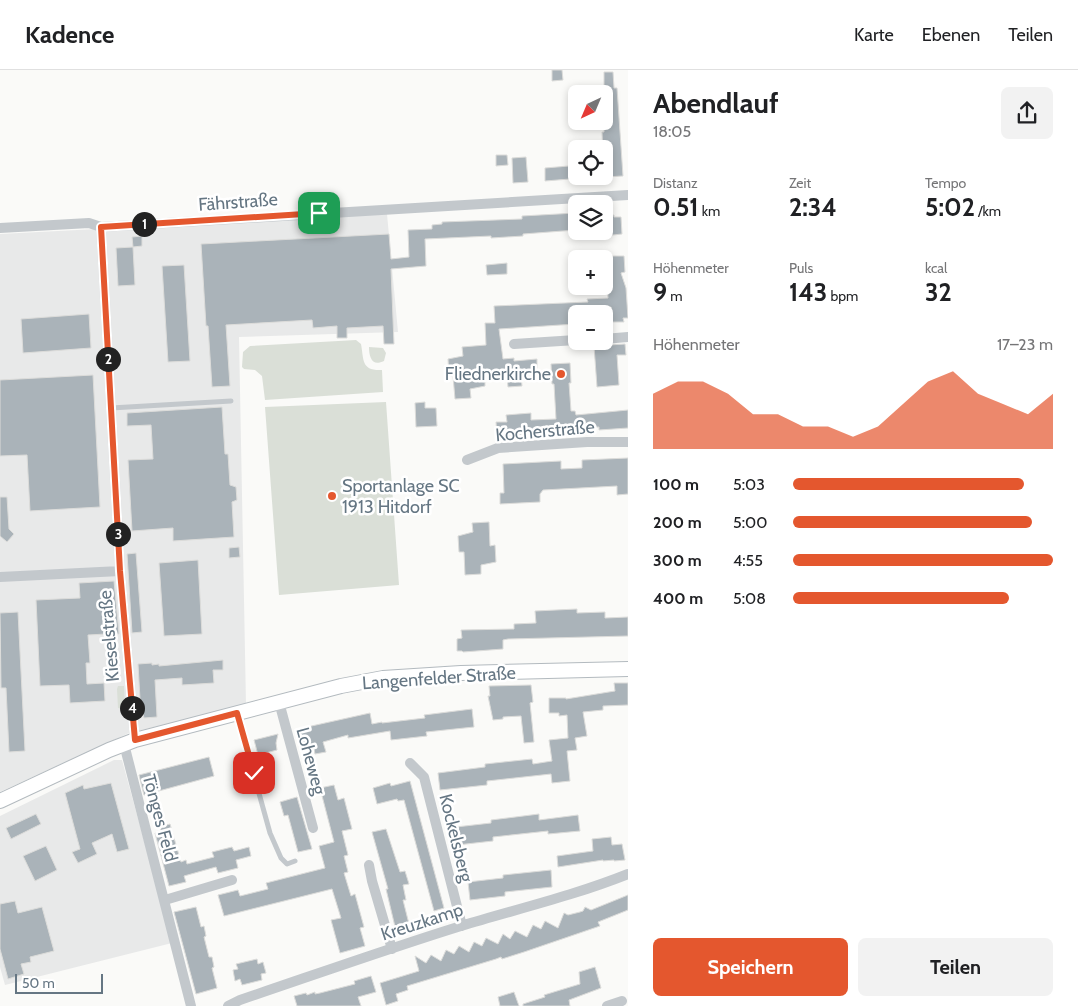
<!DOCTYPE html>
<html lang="de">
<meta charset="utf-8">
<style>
:root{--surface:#fff;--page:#f2f2f2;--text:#202124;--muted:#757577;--line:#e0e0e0;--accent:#e4572e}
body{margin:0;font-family:Cabin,sans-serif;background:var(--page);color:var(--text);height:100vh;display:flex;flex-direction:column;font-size:19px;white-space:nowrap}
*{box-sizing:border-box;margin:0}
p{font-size:16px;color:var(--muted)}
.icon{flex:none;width:28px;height:28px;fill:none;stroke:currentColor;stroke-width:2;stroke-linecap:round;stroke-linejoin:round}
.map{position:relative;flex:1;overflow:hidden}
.drawer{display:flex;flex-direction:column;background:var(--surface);width:450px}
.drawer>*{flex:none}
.needle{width:32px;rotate:224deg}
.tools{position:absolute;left:568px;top:15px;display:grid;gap:10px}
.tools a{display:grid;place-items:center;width:45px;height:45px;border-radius:8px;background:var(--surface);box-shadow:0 2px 8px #0003;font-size:25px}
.scale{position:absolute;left:15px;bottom:12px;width:88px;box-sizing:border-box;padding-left:5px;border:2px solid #657683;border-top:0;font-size:14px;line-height:18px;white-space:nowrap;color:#657683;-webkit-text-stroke:4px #fff;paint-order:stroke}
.pin{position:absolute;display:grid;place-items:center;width:42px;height:42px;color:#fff;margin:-21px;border-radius:10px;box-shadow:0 2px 8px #0006}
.km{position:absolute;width:25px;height:25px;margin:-12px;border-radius:50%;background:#222;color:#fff;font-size:14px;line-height:25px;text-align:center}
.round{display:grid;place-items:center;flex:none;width:52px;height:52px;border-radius:8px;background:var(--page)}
.overview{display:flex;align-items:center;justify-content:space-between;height:85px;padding:0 25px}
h1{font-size:28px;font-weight:700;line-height:38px}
.figures{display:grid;grid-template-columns:repeat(3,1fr);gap:8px;height:85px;padding:5px 25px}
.figures div{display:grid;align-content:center}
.figures b{font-size:25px;font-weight:700}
.figures small{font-size:14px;font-weight:400}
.figures p{font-size:14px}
.chart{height:140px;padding:10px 25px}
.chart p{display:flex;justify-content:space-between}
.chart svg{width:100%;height:90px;margin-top:5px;fill:var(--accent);opacity:.7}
.cta{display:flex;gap:10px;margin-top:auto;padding:10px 25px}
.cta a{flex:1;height:58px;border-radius:8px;background:var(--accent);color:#fff;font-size:20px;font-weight:700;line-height:58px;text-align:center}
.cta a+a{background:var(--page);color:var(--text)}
ul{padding:0 25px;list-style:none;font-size:16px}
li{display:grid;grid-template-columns:80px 60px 1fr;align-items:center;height:38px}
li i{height:12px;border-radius:6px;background:var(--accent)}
header{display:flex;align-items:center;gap:30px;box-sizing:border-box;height:70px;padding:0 25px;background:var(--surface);border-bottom:1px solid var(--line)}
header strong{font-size:24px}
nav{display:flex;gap:28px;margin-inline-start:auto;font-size:18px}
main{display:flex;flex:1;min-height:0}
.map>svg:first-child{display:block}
.built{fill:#e8e9e9}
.green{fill:#dadfd7}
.building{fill:#aab3b9;stroke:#dcdcda}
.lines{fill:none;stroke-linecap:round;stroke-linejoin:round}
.secondary-casing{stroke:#b3babf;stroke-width:16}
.lane{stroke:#c3c8cc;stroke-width:5}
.street{stroke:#c3c8cc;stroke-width:10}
.secondary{stroke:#fff;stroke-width:14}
.route-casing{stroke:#fff;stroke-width:10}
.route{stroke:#e4572e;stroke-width:6}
.poi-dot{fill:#e4572e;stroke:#fff;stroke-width:2}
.labels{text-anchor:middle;stroke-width:5;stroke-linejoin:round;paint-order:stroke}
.street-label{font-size:18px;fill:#657683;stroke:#fff}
.poi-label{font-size:18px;fill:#657683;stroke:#fff;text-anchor:end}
</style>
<header>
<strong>Kadence</strong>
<nav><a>Karte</a><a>Ebenen</a><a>Teilen</a></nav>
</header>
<main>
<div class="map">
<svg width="628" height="936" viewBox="0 0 628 936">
<rect width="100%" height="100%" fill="#fafaf8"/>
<path class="built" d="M 387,144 L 398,262 L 239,267 L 246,635 L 129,663 L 0,722 L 0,164 Z
M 114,690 L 122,690 L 172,873 L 5,915 L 0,897 L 0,746 Z"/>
<path class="green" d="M 356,270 L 361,274 C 364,290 361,301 382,300 L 383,322 L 265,330 L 262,306 L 255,300 L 244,299 L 242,297 L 243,282 L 250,276 Z
M 369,277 L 383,278 L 386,283 L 384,291 C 372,297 369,287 369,277 Z
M 386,332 L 399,515 L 279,525 L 265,337 Z
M 118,616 L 124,616 L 125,638 L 123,639 L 118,638 L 117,619 Z"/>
<path class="building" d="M 552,0 L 562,0 L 563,10 L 552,11 Z
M 604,2 L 613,2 L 614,18 L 617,18 L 623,106 L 604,107 L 602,62 L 604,62 L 604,24 L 596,24 L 604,15 Z
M 496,85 L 507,85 L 508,95 L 496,96 Z
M 526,87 L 528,112 L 513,113 L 512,88 Z
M 569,96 L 570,109 L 545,111 L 545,98 Z
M 576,143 L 576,160 L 523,164 L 523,166 L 491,168 L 491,166 L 425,169 L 426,196 L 391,199 L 394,274 L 384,274 L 383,256 L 347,258 L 347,268 L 337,268 L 337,256 L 313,258 L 312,250 L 226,255 L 230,316 L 212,317 L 208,256 L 206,256 L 201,174 L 389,164 L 391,189 L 409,187 L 408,160 L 432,159 L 432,155 L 442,154 L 442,152 L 522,149 L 522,146 Z
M 614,145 L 614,147 L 621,147 L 622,164 L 604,166 L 604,146 Z
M 142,166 L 142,176 L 133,177 L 132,167 Z
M 133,177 L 135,215 L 118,216 L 116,178 Z
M 609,186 L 624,186 L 625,202 L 621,203 L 626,218 L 628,248 L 623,248 L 624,252 L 611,252 L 611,237 L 588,239 L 589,244 L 576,244 L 576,254 L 499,259 L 503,289 L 514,288 L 514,291 L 537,289 L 537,304 L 521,305 L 522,316 L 508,317 L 507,306 L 485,307 L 485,316 L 470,319 L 471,328 L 455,329 L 453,306 L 449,306 L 448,289 L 463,286 L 462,277 L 486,275 L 485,253 L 495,253 L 494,236 L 588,232 L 587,229 L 608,228 L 607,210 L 610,210 Z
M 507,193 L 507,204 L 487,205 L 486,195 Z
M 184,195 L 190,291 L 168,292 L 162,196 Z
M 89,244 L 91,278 L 23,283 L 21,249 Z
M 625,274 L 626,285 L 617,285 L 619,315 L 597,317 L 594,276 Z
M 570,293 L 571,313 L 569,313 L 571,341 L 575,341 L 576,345 L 628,340 L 628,358 L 599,360 L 599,357 L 576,358 L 577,362 L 558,363 L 557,359 L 532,360 L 532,363 L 497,367 L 496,352 L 507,352 L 506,345 L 531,343 L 531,350 L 556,349 L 554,314 L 552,314 L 551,294 Z
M 93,305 L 100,437 L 30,441 L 27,385 L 0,386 L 0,310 Z
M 425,332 L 425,338 L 436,338 L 437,356 L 416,357 L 415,333 Z
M 222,337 L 225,384 L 228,384 L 230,415 L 236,417 L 237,430 L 232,432 L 234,467 L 173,471 L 173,458 L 132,461 L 128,390 L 153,389 L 151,355 L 127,356 L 127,343 Z
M 628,388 L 628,424 L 617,425 L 617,416 L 543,420 L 540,424 L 540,432 L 500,434 L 500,423 L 504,423 L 503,394 L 561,391 L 561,399 L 582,398 L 582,390 Z
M 0,427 L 7,427 L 9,459 L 14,464 L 7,472 L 0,466 Z
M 489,452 L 490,476 L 495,475 L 496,492 L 481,495 L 481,504 L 465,505 L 464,482 L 459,482 L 458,466 L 473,462 L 472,453 Z
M 239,477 L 240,487 L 229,488 L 229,478 Z
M 136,483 L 142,562 L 132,563 L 127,484 Z
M 198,490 L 202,564 L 164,566 L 159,493 Z
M 114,511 L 119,564 L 116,564 L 116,569 L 106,569 L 106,564 L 88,565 L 90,593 L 86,593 L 87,614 L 104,613 L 105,631 L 70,633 L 69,615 L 40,616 L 36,530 L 80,528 L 79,513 Z
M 577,539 L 577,543 L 605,542 L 605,548 L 628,547 L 628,566 L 508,569 L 503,570 L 503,579 L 463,582 L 462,581 L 457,581 L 457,569 L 462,568 L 461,560 L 514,559 L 514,554 L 536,553 L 535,541 Z
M 18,542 L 25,681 L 9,682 L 6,618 L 1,618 L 0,543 Z
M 223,590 L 223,600 L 213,600 L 214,613 L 182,615 L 182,608 L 155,610 L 157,647 L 144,648 L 140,629 L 138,594 L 152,593 L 152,595 L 159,594 L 159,596 Z
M 614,613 L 628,613 L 628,635 L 603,636 L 603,640 L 583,642 L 587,666 L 575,668 L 577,680 L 567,681 L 570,711 L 552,713 L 551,704 L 487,711 L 487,715 L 440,720 L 438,703 L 485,697 L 485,694 L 532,689 L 533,694 L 552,691 L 549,670 L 568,668 L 567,645 L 559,646 L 559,643 L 549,643 L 549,628 L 566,628 L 566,629 L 615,621 Z
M 531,615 L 533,632 L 530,633 L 534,672 L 524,673 L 521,646 L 503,647 L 503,649 L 493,650 L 488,626 L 490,626 L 489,616 Z
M 472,639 L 474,657 L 426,662 L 427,666 L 391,670 L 390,661 L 348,668 L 348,665 L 323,672 L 326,682 L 315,684 L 313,674 L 303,676 L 298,659 L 370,643 L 372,654 L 382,652 L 382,653 L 425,648 L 424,645 Z
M 278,664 L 276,673 L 277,680 L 258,685 L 254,670 Z
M 209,687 L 214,706 L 144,725 L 139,705 Z
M 410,711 L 444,838 L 434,841 L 404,730 L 398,731 L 397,729 L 377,734 L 373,718 L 390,713 L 391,716 Z
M 111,713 L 129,779 L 117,782 L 112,764 L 92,773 L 97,784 L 78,793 L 72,782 L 80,779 L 65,723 L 83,715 L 84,719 Z
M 334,715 L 338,730 L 344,728 L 352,759 L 342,761 L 348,785 L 344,786 L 348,802 L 344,803 L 351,826 L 355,824 L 364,857 L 360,858 L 365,876 L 340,883 L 331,850 L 341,848 L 332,819 L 224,846 L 218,825 L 238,820 L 240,826 L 268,819 L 266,813 L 325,798 L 319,776 L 334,772 L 320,718 Z
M 297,727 L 312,779 L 298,782 L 288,745 L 284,746 L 280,732 Z
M 36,744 L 41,754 L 11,769 L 6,758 Z
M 539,744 L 539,750 L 578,745 L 580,761 L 548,764 L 548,761 L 493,767 L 493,771 L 457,775 L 456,757 L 491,753 L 491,750 Z
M 170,754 L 181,792 L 186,790 L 187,794 L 214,787 L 212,782 L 232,777 L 234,781 L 249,777 L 251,786 L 236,790 L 238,798 L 218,803 L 216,797 L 184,806 L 186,812 L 169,816 L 155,763 L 161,762 L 160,757 Z
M 386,759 L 400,802 L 405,801 L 409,814 L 403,815 L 406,830 L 403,830 L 411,862 L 397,865 L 386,819 L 388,819 L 372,762 Z
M 611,767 L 612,775 L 622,774 L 625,790 L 614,791 L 614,790 L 603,791 L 603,790 L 558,797 L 557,786 L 593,781 L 592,769 Z
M 46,776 L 57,800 L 35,811 L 23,786 Z
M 551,800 L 552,817 L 505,822 L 505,826 L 470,830 L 468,812 L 503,808 L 503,805 Z
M 628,825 L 628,840 L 598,852 L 600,856 L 524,882 L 502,889 L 501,887 L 496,889 L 407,916 L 408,920 L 396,924 L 398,931 L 386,935 L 380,913 L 419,901 L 415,886 L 426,893 L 431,885 L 441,891 L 446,880 L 454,884 L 459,876 L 469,882 L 474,872 L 482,876 L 486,868 L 498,874 L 503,864 L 510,869 L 515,861 L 527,867 L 533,855 L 541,859 L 545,851 L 558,858 L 564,843 L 568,845 L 580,842 L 583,841 L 585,837 L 591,840 Z
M 15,831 L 18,843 L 42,837 L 54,881 L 30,887 L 31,892 L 21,894 L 24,904 L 8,909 L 0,879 L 0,834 Z
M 196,837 L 201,857 L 204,856 L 206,866 L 204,867 L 209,887 L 212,887 L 214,897 L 212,898 L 217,918 L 196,924 L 174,842 Z
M 257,889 L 258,894 L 263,892 L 266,903 L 261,904 L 262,910 L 242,915 L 240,909 L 235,911 L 233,900 L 238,899 L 236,894 Z
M 595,897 L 601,918 L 569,930 L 570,936 L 523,936 L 523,934 L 545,927 L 544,925 L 580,914 L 579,902 Z
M 371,906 L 376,922 L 358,927 L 361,936 L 297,936 L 294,926 L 306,923 L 307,925 L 315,922 L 315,924 L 320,923 L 355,914 L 354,911 Z
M 514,922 L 519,936 L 500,936 L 498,927 Z"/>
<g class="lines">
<g class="secondary-casing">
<path id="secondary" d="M 0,731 L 109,680 L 135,670 L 341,616 L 383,608 L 461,603 L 628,599"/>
</g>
<path class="lane" d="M 111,338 L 231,331
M 237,644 L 270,763 L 281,788 L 287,794 L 295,791"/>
<path class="street" d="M 101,157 L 120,501 L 135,670
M 0,158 L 89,153 L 101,157 L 628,125
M 604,269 L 628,267
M 514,274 L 576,270
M 467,390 L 498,378 L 587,372 L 628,372
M 0,507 L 120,501
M 279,632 L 313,758
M 124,674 L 191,936
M 410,693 L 424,707 L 462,856
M 369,795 L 372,811 L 392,879
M 165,830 L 232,810
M 228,936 L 240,930 C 314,905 387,879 461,856 C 517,839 573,826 628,804
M 607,936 L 622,931"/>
<use href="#secondary" class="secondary"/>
</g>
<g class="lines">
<g class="route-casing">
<path id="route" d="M 254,703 L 237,643 L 135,670 L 120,501 L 101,157 L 319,143"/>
</g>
<use href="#route" class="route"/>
</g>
<g class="poi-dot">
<circle cx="561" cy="304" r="5"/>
<circle cx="332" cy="426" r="5"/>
</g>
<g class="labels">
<g class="street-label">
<text transform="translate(238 132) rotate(-4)" y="6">Fährstraße</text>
<text transform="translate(545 361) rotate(-5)" y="6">Kocherstraße</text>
<text transform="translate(109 566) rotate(-95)" y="6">Kieselstraße</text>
<text transform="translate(439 608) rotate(-4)" y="6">Langenfelder Straße</text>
<text transform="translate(311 691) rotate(75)" y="6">Loheweg</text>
<text transform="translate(160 748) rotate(75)" y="6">Tönges Feld</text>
<text transform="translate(456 768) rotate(76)" y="6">Kockelsberg</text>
<text transform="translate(422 852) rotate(-18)" y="6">Kreuzkamp</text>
</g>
<g class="poi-label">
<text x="551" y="310">Fliednerkirche</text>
<text x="342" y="422" text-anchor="start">Sportanlage SC<tspan x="342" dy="21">1913 Hitdorf</tspan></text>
</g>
</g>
</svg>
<div class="tools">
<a><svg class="needle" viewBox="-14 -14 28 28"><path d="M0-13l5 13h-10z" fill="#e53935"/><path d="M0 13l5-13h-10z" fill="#757577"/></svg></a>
<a><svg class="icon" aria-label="locate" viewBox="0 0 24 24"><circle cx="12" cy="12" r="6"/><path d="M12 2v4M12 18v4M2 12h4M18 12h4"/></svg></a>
<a><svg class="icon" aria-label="layers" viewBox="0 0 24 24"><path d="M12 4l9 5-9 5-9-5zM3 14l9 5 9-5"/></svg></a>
<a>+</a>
<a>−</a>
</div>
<div class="scale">50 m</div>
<div class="pin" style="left:319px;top:143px;background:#1e9e55"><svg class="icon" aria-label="arrive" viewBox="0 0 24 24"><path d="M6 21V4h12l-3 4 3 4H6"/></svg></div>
<div class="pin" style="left:254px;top:703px;background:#d93025"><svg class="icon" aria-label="check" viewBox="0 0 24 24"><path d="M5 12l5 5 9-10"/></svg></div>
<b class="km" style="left:144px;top:154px">1</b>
<b class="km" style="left:108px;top:289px">2</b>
<b class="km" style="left:118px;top:464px">3</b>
<b class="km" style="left:132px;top:638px">4</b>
</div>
<section class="drawer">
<div class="overview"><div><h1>Abendlauf</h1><p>18:05</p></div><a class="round"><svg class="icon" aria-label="share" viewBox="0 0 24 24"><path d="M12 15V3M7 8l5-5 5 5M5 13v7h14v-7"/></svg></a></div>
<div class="figures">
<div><p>Distanz</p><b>0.51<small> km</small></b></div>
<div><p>Zeit</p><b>2:34</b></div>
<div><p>Tempo</p><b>5:02<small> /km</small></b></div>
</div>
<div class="figures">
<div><p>Höhenmeter</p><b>9<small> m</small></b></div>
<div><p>Puls</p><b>143<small> bpm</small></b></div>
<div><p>kcal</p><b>32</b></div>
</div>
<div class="chart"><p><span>Höhenmeter</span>17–23 m</p>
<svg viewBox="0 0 160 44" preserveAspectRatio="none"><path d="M0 44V17L10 11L20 11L30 17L40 27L50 27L60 33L70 33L80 38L90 33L100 22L110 11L120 6L130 17L140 22L150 27L160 17V44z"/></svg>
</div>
<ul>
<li><b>100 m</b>5:03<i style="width:89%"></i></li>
<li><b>200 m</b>5:00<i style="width:92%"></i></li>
<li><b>300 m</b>4:55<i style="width:100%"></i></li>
<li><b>400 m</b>5:08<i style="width:83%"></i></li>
</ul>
<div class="cta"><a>Speichern</a><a>Teilen</a></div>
</section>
</main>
